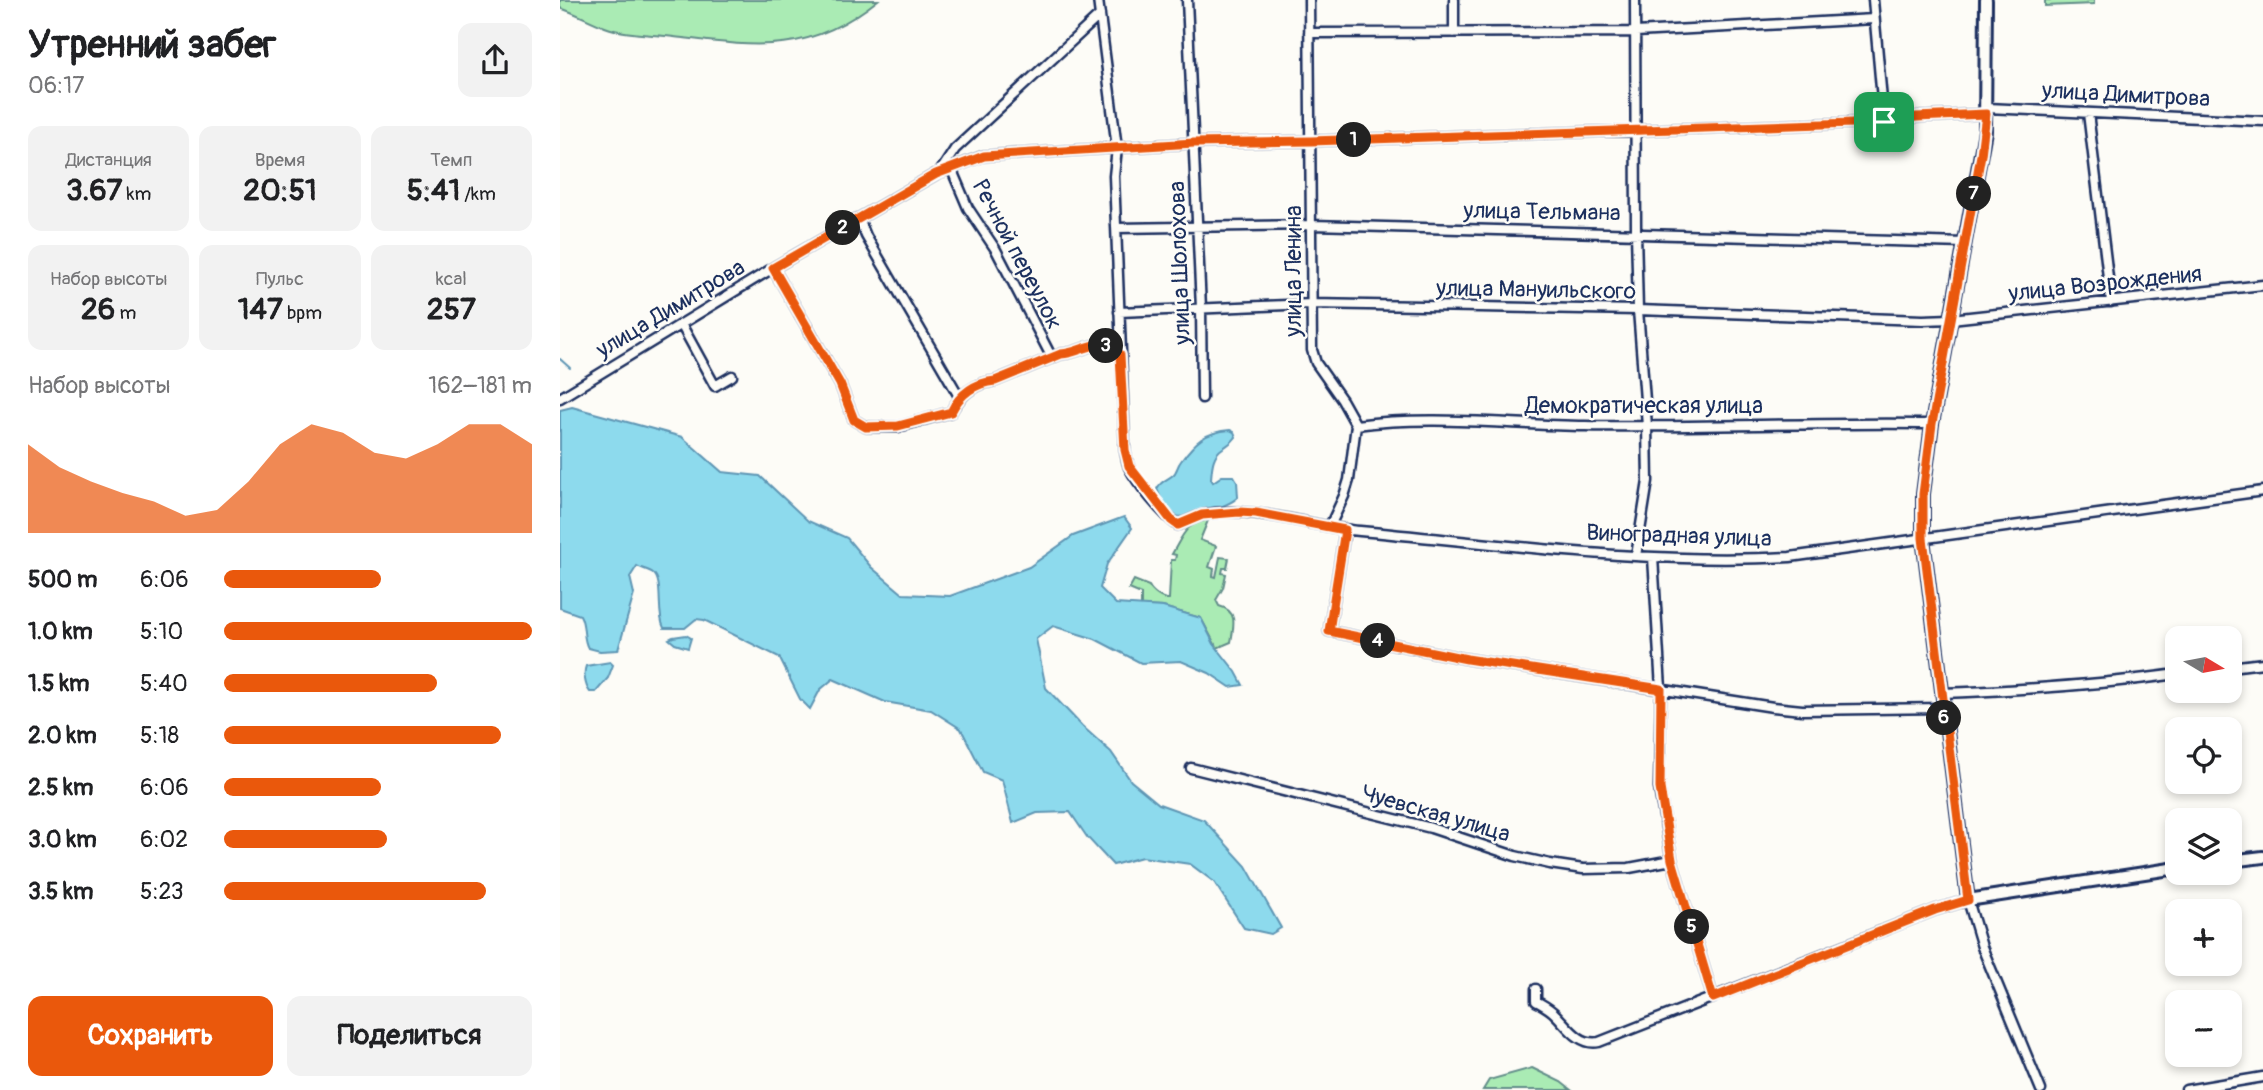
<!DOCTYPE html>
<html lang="ru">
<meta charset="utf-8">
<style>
:root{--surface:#fff;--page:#f2f2f2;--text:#202124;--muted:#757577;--accent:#ea580c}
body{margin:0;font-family:Pangolin,sans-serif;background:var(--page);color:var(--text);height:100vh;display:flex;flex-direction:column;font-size:26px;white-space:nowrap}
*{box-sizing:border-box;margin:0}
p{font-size:23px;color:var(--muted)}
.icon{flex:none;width:38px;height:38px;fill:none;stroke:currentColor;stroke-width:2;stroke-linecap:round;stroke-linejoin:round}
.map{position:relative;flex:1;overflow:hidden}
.drawer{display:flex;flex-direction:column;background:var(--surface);width:560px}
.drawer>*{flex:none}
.needle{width:46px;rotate:100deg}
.fabs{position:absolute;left:1605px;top:626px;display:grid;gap:14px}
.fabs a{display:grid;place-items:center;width:77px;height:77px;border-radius:14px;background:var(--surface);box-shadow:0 4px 10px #0003;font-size:35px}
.pin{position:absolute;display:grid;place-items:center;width:60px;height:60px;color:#fff;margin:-30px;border-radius:14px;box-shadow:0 4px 10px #0006}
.km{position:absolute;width:35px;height:35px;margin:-18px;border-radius:50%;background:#222;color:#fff;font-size:19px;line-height:35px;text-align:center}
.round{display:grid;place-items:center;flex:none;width:74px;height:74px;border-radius:14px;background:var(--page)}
.headline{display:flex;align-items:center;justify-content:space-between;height:119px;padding:0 28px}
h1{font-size:38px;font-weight:700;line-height:52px}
.metrics{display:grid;grid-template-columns:repeat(3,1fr);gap:10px;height:119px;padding:7px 28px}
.metrics div{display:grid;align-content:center;border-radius:14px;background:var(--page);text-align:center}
.metrics b{font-size:30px;font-weight:700}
.metrics small{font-size:19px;font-weight:400}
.metrics p{font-size:19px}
.chart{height:196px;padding:14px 28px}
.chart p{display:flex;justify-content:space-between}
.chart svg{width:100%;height:126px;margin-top:7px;fill:var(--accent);opacity:.7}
.primary-button{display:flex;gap:14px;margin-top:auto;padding:14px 28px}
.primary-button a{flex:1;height:80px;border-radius:14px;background:var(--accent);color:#fff;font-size:28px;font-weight:700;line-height:80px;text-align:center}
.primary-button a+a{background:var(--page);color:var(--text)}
ul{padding:0 28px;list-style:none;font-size:23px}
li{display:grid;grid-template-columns:112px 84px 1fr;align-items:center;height:52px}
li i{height:18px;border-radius:9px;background:var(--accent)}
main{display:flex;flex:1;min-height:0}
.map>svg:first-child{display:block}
.green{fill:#aaebb4;stroke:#628d89;stroke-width:2}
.water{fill:#8ddaed;stroke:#5f96b4;stroke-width:2}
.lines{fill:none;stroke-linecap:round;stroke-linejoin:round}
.stream{stroke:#5f96b4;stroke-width:2}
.street-casing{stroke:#1b2f5e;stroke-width:13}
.secondary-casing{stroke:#1b2f5e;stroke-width:16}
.street{stroke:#fdfcf7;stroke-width:8}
.secondary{stroke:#fdfcf7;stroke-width:10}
.route-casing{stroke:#fff;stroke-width:14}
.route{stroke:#ea580c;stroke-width:9}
.labels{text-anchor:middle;stroke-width:5;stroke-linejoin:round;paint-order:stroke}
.street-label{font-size:23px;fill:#1b2f5e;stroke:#fdfcf7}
</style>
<main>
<section class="drawer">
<div class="headline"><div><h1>Утренний забег</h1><p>06:17</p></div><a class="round"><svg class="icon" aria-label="share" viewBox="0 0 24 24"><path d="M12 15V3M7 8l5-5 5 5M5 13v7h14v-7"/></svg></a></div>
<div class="metrics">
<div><p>Дистанция</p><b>3.67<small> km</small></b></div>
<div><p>Время</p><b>20:51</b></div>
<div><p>Темп</p><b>5:41<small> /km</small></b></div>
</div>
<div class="metrics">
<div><p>Набор высоты</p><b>26<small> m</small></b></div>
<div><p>Пульс</p><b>147<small> bpm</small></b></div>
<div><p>kcal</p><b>257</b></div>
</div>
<div class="chart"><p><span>Набор высоты</span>162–181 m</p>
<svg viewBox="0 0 160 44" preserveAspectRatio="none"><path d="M0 44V13L10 21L20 26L30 30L40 33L50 38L60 36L70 26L80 13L90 6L100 9L110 16L120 18L130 13L140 6L150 6L160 13V44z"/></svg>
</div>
<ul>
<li><b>500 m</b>6:06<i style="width:51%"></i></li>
<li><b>1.0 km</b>5:10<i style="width:100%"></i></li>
<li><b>1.5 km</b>5:40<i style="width:69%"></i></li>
<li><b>2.0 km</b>5:18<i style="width:90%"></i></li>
<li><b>2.5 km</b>6:06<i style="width:51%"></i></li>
<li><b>3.0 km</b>6:02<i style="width:53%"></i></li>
<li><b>3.5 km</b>5:23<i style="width:85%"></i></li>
</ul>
<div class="primary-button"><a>Сохранить</a><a>Поделиться</a></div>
</section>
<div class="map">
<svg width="1703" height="1090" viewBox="0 0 1703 1090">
<rect width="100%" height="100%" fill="#fdfcf7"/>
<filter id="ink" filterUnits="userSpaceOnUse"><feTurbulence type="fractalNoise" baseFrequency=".0143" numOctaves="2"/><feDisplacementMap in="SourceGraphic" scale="14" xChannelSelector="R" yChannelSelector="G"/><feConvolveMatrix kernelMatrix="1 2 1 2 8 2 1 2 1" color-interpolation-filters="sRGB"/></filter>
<g filter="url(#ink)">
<path class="green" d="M 0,0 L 318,0 C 249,56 196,47 114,37 C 92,34 66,35 45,27 C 29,21 16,13 0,8 Z
M 1485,0 L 1534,0 L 1534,4 L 1485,6 Z
M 649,518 L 640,540 L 656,546 L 649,567 L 654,569 L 653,576 L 656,577 L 660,557 L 669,558 L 667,568 L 663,568 L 662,573 L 666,574 L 663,588 L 656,600 L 659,606 C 678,611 674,625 671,642 L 657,648 L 641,618 L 603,607 L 581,606 L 581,594 L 569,589 L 574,580 L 589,586 C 592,592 602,600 609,599 L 611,560 L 615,560 L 616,555 L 612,554 C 624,534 624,525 649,518 Z
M 972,1068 L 1001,1082 L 1011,1090 L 923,1090 L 929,1080 Z"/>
<path class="water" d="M 12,407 L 122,437 L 162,472 L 200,476 L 248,521 L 287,538 L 311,567 L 343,594 L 390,596 L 469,567 L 513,536 L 564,517 L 572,528 L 547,564 L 540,588 L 556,604 L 603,607 L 641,618 L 654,644 L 676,672 L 683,685 L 670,687 L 649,673 L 621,661 L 581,663 L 535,639 L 493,626 L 476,639 L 486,688 L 522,726 L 551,752 L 571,781 L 599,804 L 644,820 L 686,866 L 721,928 L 711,934 L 684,928 L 654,882 L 630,864 L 582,857 L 553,865 L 527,837 L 510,812 L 477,813 L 453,823 L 442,780 L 423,772 L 401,729 L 371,710 L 325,702 L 273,679 L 260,690 L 250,709 L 240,699 L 219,657 L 144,620 L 136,619 L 125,628 L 104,628 C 96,614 104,581 93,573 C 89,570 82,569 77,566 L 70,577 L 74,594 L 58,650 L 40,651 L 28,648 C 22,638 26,626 20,615 L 0,608 L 0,410 Z
M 670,430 L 674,432 L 676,437 C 672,443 669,444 663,448 C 652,455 652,467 651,479 L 653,482 L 662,476 L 674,476 L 677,481 L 678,497 C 669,506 628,520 615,516 C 605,512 601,498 597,489 C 601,480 606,481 613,475 C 617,472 617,466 621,461 C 635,442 645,432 670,430 Z
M 126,635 L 131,638 L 128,648 L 115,644 L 109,639 L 113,637 Z
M 50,662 L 53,665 L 48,678 L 36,692 L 30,692 C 25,686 23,673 26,666 Z"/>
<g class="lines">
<path class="stream" d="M 0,359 L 10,368"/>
<g class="street-casing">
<path id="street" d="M 538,0 L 557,148 L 554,176 L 565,450 C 566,455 567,462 569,467 C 577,483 603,515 618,525 C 626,522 635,517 643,515 C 691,504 752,527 800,531 C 943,544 1087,565 1230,557 L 1703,491
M 627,0 L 641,308 L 642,398
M 749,0 L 752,350 L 756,363 L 782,400 L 796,425 L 789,480 L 784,496 L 770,526
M 1075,0 L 1076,232 L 1078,310 L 1087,426 L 1088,481 L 1076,556
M 1313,0 L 1324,122
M 749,33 L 1076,32 L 1314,19
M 894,33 L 894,0
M 1427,108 L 1703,121
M 1528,113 L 1551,302
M 391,168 L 408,208 L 436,250 L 492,358
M 380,172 L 395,149 L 540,15
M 299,219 L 306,236 L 400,398
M 557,228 L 752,225 L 1405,243
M 213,268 L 280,384 L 294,420 L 306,427 L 338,427 L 391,412 C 400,395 415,383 435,381 L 501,354 C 525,353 538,333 560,355
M 559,312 L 752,304 L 1078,310 L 1363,320 L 1391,319 L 1703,285
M 121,324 L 155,386 L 172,376
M 0,398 L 213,268 L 376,174 L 423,156 L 634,143 L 751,141 L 1324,122 L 1356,117 L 1426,114
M 796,425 C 872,415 948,425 1025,426 C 1141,428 1256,422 1372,424
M 785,530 L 769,631 L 907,659 L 1213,707 L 1242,710 L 1383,708
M 1093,557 L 1101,689 L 1099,788 L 1112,860 L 1153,998
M 1670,667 L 1703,663
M 1382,693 C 1461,690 1539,685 1617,674
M 631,768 L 871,828 L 955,856 L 990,864 L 1023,869 L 1069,868 L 1112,860
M 976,989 L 976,1001 C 983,1005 991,1009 996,1015 C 1008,1027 1020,1046 1039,1042 L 1375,910 L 1408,900 L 1422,947 L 1481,1090
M 1626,1090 L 1703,1077"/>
</g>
<g class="secondary-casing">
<path id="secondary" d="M 1426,0 L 1425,131 L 1372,424 L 1363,494 L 1363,538 L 1408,900 L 1617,868
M 1670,861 L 1703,857"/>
</g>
<use href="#street" class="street"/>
<use href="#secondary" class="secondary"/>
</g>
</g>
<g class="lines" filter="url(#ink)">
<g class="route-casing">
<path id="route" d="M 1426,114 L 1421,155 L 1372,424 L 1363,494 L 1363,538 L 1408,900 L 1375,910 L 1153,998 L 1112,860 L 1100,788 L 1101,689 L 907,659 L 769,631 L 785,530 L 696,513 L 679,512 L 642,515 L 618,525 L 611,520 L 569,466 L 565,450 L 560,355 C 538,333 525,353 501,354 L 435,381 C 415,383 400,394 391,412 L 338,426 L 306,427 L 294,420 L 280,384 L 213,268 L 376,174 L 424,156 L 634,143 L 751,141 L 1324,122 L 1356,117 Z"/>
</g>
<use href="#route" class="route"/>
</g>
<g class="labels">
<g class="street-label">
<text transform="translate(1566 94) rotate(3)" y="8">улица Димитрова</text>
<text transform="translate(982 211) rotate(1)" y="8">улица Тельмана</text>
<text transform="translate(458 254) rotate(62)" y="8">Речной переулок</text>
<text transform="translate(619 263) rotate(-92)" y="8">улица Шолохова</text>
<text transform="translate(733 271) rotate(-90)" y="8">улица Ленина</text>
<text transform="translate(1545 283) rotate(-6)" y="8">улица Возрождения</text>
<text transform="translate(976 289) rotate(1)" y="8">улица Мануильского</text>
<text transform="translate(110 308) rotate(-31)" y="8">улица Димитрова</text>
<text x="1084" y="413">Демократическая улица</text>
<text transform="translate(1119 535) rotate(2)" y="8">Виноградная улица</text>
<text transform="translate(876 813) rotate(16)" y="8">Чуевская улица</text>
</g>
</g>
</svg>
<div class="fabs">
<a><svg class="needle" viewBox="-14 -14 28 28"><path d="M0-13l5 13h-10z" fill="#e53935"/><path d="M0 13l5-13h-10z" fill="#757577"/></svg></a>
<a><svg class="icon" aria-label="locate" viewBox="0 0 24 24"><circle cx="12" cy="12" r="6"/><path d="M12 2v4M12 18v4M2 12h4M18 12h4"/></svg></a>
<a><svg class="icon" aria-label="layers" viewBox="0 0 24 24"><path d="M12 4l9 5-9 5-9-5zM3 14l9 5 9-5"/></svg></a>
<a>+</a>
<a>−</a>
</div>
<div class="pin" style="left:1324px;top:122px;background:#1e9e55"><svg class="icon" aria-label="arrive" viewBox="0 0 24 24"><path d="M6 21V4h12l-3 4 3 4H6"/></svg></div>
<b class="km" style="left:794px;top:140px">1</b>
<b class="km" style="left:283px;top:228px">2</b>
<b class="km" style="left:546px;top:346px">3</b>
<b class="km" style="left:818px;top:641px">4</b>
<b class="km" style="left:1132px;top:927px">5</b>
<b class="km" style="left:1384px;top:718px">6</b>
<b class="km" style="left:1414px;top:194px">7</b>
</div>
</main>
